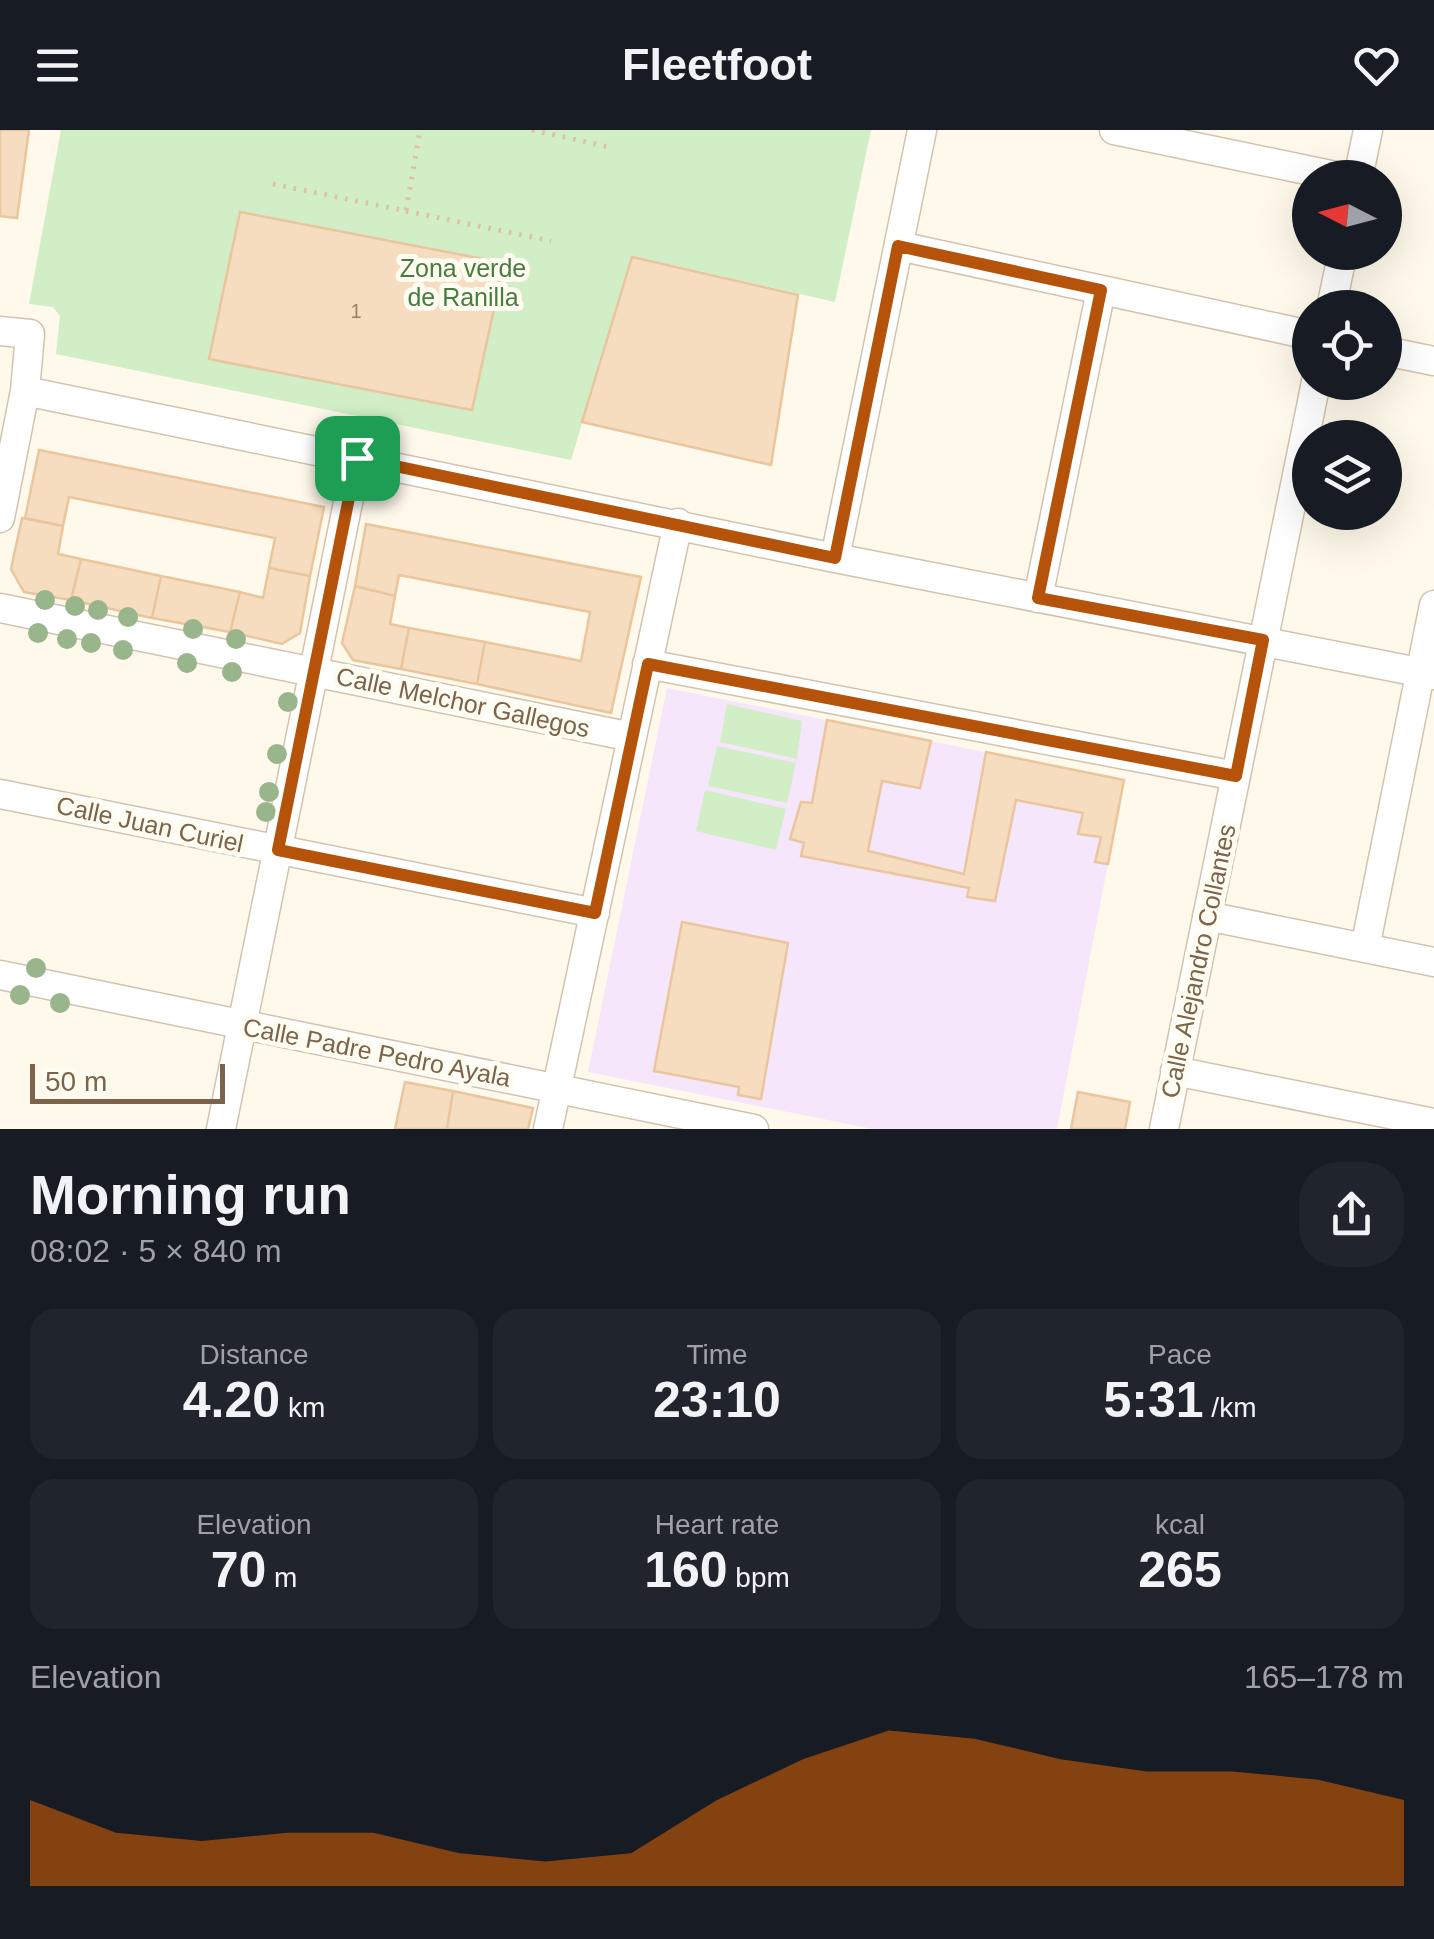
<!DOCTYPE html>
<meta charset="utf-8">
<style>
:root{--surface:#171b24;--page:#20242c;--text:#f1f3f6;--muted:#9ea1a6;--accent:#b45309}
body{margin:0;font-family:Arial,sans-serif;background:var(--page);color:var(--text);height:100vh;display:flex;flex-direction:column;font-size:38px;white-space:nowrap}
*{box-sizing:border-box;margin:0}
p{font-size:32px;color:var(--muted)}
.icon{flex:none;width:55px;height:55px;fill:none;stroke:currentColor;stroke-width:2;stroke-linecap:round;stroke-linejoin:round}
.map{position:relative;height:999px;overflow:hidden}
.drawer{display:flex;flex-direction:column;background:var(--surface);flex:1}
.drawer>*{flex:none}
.needle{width:65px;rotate:276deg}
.tools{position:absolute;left:1292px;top:30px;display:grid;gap:20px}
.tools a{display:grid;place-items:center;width:110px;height:110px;border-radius:50%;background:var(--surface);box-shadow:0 10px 40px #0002;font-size:50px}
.scale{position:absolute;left:30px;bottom:25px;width:195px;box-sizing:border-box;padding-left:10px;border:5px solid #7c634a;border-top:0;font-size:28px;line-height:35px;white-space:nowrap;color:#7c634a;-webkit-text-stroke:8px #fffcf2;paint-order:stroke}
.pin{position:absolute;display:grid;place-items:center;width:85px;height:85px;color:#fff;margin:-42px;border-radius:20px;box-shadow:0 5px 15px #0006}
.round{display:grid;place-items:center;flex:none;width:105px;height:105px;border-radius:40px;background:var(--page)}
.head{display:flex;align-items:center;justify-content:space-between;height:170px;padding:0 30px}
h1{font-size:55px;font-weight:700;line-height:75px}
.stats{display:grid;grid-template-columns:repeat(3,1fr);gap:15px;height:170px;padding:10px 30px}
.stats div{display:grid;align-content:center;border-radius:25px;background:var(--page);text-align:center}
.stats b{font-size:50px;font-weight:700}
.stats small{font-size:28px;font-weight:400}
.stats p{font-size:28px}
.chart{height:280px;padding:20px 30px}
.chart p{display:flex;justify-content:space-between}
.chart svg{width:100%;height:180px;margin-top:10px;fill:var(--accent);opacity:.7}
header{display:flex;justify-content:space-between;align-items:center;height:130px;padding:0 30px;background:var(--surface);font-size:45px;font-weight:700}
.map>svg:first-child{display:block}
.education{fill:#f6e6fb}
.green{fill:#d1eec6}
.building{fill:#f6ddbf;stroke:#eac69e;stroke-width:2.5}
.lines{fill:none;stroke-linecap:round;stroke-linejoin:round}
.minor-casing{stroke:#d3c3ae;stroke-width:31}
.path{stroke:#dcc0a1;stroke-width:5;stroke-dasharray:2.5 8;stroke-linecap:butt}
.minor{stroke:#fff;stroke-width:28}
.tree{fill:#99b58b}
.route-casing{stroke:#fff;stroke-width:20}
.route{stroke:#b45309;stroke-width:12}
.labels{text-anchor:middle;stroke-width:10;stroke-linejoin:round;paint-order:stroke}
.number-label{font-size:20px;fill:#9a8267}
.park-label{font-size:25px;fill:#477d3e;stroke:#fffcf2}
.street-label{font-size:25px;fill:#7c634a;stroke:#fffcf2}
</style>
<header><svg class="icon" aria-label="menu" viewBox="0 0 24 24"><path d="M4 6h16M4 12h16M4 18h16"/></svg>Fleetfoot<svg class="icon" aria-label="heart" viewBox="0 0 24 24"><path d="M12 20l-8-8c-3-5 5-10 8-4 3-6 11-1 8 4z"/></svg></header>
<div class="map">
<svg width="1434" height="999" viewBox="0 0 1434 999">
<rect width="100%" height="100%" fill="#fef9ea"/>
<path class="education" d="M 667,558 L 1124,650 L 1057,999 L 873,999 L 588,942 Z"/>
<path class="green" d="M 61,0 L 871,0 L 835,172 L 632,126 L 571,330 L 56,224 L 60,186 L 53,177 L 29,174 Z
M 727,574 L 802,591 L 797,629 L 720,612 Z
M 717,616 L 796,633 L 787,673 L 708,656 Z
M 705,660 L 786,679 L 776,720 L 696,701 Z"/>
<path class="building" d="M 0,0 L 29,0 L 17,88 L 0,86 Z
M 240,82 L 504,133 L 472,280 L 209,229 Z
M 632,127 L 798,165 L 771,335 L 582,292 Z
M 39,320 L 324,377 L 310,446 L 269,438 L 275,408 L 69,367 L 63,396 L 25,388 Z
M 22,388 L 63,396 L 58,424 L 81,429 L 71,470 L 24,462 L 11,439 Z
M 366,394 L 641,447 L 611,583 L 477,554 L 485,512 L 581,531 L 590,482 L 399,445 L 395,466 L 355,456 Z
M 81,429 L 161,446 L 152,488 L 71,470 Z
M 269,438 L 310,446 L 300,503 L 282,514 L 230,502 L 240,462 L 263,468 Z
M 161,446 L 240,462 L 230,502 L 152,488 Z
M 355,456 L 395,466 L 390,494 L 409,498 L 401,539 L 353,530 L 342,513 Z
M 409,498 L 485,512 L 477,554 L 401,539 Z
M 827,590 L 931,611 L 920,658 L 882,651 L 868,721 L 964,744 L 986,622 L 1124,650 L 1108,734 L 1095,732 L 1101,707 L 1078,704 L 1083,683 L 1016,670 L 995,771 L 967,767 L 969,758 L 801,726 L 804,713 L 790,709 L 801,672 L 812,673 Z
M 682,792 L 788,813 L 761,969 L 738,965 L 739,957 L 654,941 Z
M 405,952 L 453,961 L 447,999 L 395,999 Z
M 453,961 L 533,978 L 528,999 L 447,999 Z
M 1078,962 L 1130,972 L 1125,999 L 1071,999 Z"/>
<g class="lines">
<g class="minor-casing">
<path id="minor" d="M 1114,0 L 1345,48
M 1358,48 L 1368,0
M 899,116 L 1310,205
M 1331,178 L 1343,122
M 0,201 L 30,204 L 25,261 L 0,388
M 1385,221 L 1434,231
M 25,261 L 835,428 L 1434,545
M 835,428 L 922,0
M 1038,468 L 1101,160
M 0,478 L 632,607
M 647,534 L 1236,646
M 0,664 L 595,783
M 1207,786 L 1434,832
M 1365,818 L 1434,475
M 0,845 L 754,999
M 1175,941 L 1434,993
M 221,999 L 357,328
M 548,999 L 678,393
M 1164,999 L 1316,252"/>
</g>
<path class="path" d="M 532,0 L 613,18
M 273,54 L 406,81 L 420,0
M 406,81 L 551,111"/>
<use href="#minor" class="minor"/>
</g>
<g class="tree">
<circle cx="45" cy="470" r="10"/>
<circle cx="75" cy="476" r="10"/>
<circle cx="98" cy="480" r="10"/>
<circle cx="128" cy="487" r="10"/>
<circle cx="193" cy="499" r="10"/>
<circle cx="38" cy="503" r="10"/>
<circle cx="67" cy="509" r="10"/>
<circle cx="236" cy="509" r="10"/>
<circle cx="91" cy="513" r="10"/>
<circle cx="123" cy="520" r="10"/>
<circle cx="187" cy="533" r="10"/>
<circle cx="232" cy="542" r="10"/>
<circle cx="288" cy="572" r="10"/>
<circle cx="277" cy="624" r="10"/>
<circle cx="269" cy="662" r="10"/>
<circle cx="266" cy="682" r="10"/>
<circle cx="36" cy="838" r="10"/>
<circle cx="20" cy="865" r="10"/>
<circle cx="60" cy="873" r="10"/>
</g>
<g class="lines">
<g class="route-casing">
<path id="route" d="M 898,116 L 1101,160 L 1038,468 L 1263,510 L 1236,646 L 648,534 L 595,783 L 278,720 L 357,328 L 835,428 Z"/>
</g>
<use href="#route" class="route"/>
</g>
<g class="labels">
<g class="number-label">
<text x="356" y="188">1</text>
</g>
<g class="park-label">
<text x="463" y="147">Zona verde<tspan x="463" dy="29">de Ranilla</tspan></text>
</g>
<g class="street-label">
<text transform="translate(463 572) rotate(12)" y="9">Calle Melchor Gallegos</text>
<text transform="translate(150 694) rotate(12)" y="9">Calle Juan Curiel</text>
<text transform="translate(1198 831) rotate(-78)" y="9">Calle Alejandro Collantes</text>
<text transform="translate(377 922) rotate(11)" y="9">Calle Padre Pedro Ayala</text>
</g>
</g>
</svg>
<div class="tools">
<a><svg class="needle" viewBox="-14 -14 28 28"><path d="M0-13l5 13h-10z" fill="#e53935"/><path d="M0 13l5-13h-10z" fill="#9ea1a6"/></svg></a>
<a><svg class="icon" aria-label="locate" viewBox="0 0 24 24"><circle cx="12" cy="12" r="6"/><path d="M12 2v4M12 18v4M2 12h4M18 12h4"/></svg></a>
<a><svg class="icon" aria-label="layers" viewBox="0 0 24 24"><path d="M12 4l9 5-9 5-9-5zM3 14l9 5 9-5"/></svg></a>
</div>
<div class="scale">50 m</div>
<div class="pin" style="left:357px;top:328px;background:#1e9e55"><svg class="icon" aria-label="arrive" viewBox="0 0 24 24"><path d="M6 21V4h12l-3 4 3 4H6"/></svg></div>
</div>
<section class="drawer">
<div class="head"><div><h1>Morning run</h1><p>08:02 · 5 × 840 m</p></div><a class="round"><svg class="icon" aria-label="share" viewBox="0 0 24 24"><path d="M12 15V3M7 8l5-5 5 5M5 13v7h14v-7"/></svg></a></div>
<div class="stats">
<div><p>Distance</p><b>4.20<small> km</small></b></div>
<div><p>Time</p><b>23:10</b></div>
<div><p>Pace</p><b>5:31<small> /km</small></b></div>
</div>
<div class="stats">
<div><p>Elevation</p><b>70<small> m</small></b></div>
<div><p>Heart rate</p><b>160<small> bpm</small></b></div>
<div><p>kcal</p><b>265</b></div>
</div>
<div class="chart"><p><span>Elevation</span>165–178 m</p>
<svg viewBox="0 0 160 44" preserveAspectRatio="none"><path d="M0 44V23L10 31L20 33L30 31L40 31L50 36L60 38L70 36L80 23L90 13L100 6L110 8L120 13L130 16L140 16L150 18L160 23V44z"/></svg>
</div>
</section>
